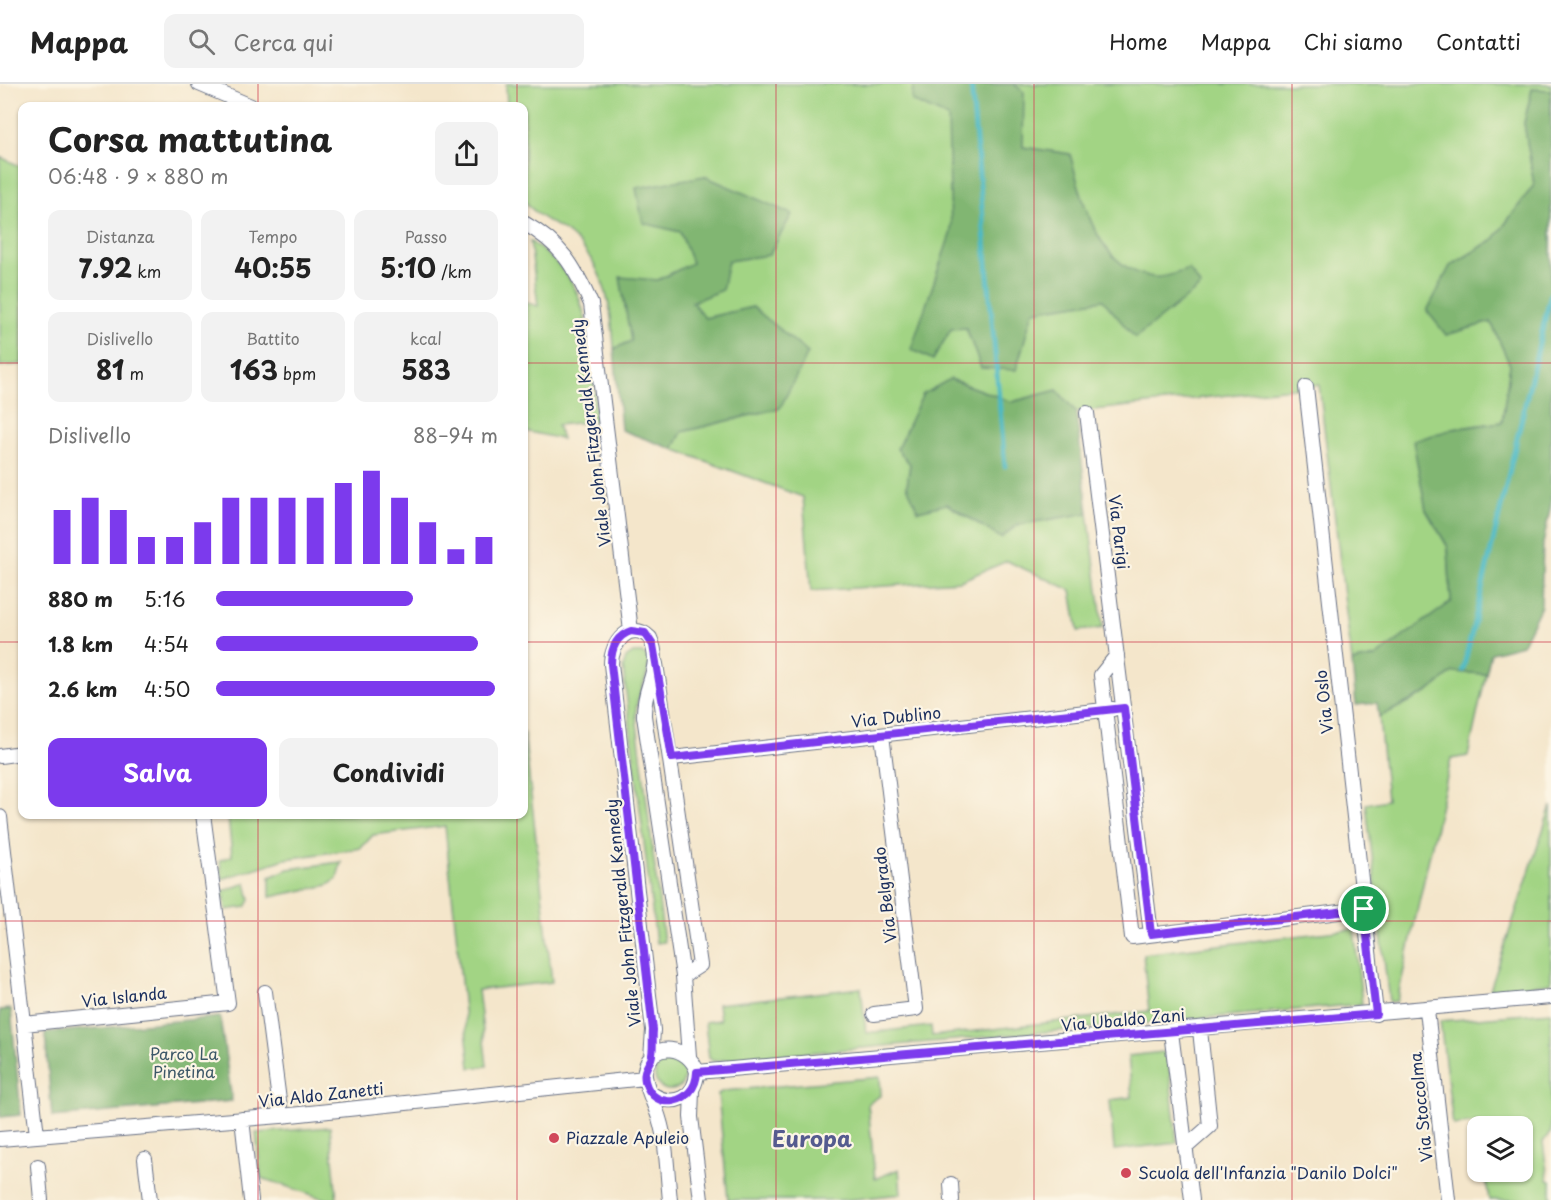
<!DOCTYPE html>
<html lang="it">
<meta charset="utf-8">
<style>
:root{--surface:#fff;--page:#f2f2f2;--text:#222;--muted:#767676;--line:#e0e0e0;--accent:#7c3aed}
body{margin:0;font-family:"Playpen Sans",sans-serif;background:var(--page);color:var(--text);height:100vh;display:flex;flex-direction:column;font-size:22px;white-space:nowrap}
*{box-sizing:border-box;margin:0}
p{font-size:20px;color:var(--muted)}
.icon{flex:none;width:33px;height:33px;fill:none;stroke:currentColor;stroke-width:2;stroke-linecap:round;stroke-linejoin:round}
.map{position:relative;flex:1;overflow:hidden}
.details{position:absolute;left:18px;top:18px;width:510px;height:717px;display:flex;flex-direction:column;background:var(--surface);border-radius:12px;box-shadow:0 2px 4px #0004}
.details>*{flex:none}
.controls{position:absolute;left:1467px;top:1032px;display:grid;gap:12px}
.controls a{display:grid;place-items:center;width:66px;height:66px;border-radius:12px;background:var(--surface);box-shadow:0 2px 4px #0004;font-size:30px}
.pin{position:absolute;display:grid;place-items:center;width:51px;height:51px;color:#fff;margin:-26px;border:3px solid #fff;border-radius:50%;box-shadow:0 2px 6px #0007}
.round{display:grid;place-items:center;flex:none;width:63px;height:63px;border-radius:12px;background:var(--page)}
.overview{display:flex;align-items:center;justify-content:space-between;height:102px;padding:0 30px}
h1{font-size:33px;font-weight:700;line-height:45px}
.metrics{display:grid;grid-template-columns:repeat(3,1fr);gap:9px;height:102px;padding:6px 30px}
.metrics div{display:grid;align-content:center;border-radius:12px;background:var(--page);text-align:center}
.metrics b{font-size:26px;font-weight:700}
.metrics small{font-size:16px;font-weight:400}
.metrics p{font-size:16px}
.chart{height:168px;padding:12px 30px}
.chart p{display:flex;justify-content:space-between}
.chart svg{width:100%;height:108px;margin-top:6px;stroke:var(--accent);stroke-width:6}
.cta{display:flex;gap:12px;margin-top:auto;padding:12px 30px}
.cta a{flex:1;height:69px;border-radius:12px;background:var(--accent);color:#fff;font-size:24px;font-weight:700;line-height:69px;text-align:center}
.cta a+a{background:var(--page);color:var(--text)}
ul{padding:0 30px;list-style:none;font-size:20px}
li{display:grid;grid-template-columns:96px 72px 1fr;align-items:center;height:45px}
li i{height:15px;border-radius:8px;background:var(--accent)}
header{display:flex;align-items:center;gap:36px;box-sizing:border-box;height:84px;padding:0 30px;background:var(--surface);border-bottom:2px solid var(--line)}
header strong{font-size:28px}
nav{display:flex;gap:33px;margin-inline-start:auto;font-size:21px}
.search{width:420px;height:54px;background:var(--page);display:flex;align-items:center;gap:15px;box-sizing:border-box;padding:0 21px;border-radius:12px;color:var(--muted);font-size:22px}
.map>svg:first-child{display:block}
.green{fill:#a2d484;stroke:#5e8271;stroke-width:1.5}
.forest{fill:#81b672;stroke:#4e7268;stroke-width:1.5}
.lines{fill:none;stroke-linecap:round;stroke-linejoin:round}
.stream{stroke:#4bb9c5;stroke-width:5}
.street-casing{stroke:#676f84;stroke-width:16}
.street{stroke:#fff;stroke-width:14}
.route-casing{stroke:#fff;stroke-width:12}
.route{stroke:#7c3aed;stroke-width:8}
.grid{fill:none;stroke:#d1495b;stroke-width:1.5;stroke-opacity:0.55}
.poi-dot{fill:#d1495b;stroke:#fcf5e5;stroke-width:2}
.labels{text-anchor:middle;stroke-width:4.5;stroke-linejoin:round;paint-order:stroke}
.street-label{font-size:16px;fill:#1b2f5e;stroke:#fcf5e5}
.park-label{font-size:16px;fill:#3d5868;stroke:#fcf5e5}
.poi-label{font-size:16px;fill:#1b2f5e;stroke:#fcf5e5;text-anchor:start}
.district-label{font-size:22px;font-weight:bold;fill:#555b8f;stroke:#fcf5e5}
</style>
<header>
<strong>Mappa</strong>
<div class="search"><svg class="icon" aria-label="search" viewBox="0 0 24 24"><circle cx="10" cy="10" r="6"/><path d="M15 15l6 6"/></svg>Cerca qui</div>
<nav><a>Home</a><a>Mappa</a><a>Chi siamo</a><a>Contatti</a></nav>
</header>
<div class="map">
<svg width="1551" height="1116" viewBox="0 0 1551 1116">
<rect width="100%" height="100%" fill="#fcf5e5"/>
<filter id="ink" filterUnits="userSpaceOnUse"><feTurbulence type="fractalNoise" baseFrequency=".0167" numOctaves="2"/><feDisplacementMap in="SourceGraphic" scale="12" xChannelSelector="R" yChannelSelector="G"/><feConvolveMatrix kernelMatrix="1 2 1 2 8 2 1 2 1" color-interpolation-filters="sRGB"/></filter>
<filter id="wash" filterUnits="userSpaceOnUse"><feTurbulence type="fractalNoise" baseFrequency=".008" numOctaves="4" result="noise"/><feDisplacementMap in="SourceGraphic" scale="24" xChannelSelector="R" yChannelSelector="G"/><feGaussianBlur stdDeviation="1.35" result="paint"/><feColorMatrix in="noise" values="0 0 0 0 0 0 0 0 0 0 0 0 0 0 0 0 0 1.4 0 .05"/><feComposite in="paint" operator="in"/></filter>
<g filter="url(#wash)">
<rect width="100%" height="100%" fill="#f4e6cb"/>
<path class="green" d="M 506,0 L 1551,0 L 1551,6 L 1532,6 L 1524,39 L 1534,101 L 1494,155 L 1450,182 L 1446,251 L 1491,238 L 1510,281 L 1502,338 L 1453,345 L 1426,426 L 1448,463 L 1451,518 L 1375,573 L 1352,578 L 1319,301 L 1076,328 L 1057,306 L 1012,318 L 950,295 L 910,380 L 907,402 L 947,420 L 1001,453 L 1017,441 L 1088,429 L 1103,544 L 1078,547 L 1071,506 L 1007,477 L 960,497 L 811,507 L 803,413 L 673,365 L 682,348 L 779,324 L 753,223 L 705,234 L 691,218 L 722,206 L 680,148 L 693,179 L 658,196 L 631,258 L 614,265 C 612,223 604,177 567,149 C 552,138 536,133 524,116 L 524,22 L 507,22 Z
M 0,73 L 22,83 L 22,280 L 0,282 Z
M 530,157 C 545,168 560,180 570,196 C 593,233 593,294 596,337 L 557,341 L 562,355 L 524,347 L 524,218 L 538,222 Z
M 633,569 L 642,569 L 649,575 C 650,595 635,610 636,631 L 664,858 L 656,859 L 623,583 L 626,574 Z
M 1453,588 L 1486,590 L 1468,672 L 1451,675 L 1397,917 L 1389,918 L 1366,720 L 1387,716 L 1379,633 L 1428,608 Z
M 524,648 L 552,898 L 478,906 L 487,982 L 470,984 L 445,742 L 373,751 L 361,764 L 285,775 L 222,795 L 220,776 L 232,772 L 228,733 L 213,735 L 212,731 L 524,730 Z
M 1551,722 L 1551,899 L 1490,906 Z
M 341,778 L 337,795 L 328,801 L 270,813 L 270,793 L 288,785 Z
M 246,799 L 250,816 L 246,823 L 226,826 L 223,807 Z
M 1354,845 L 1362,920 L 713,977 L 709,974 L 705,938 L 720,936 L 718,920 L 861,904 L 866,949 L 931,942 L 932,952 L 1149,927 L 1143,870 Z
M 1551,928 L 1551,1048 L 1543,1058 L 1548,1096 L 1551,1097 L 1551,1116 L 1489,1116 L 1485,1088 L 1522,1088 L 1522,1042 L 1480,1042 L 1479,1038 L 1453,1041 L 1440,937 Z
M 1163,968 L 1168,974 L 1177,1059 L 1114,1066 L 1110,1016 L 1132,1013 L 1128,972 Z
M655 991a15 15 0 1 1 30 0a15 15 0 1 1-30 0Z
M 880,993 L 881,1011 L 868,1020 L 875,1095 L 899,1085 L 901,1110 L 846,1116 L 728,1116 L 718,1010 L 723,1007 Z
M 330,1043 L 337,1116 L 328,1116 L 261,1094 L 256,1049 Z"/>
<path class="forest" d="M 913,0 L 1014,0 L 1024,8 L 1023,63 L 1070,70 C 1083,116 1096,184 1153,193 C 1163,195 1179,188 1189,185 L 1201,202 L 1135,254 L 1103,216 L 1033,227 L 1016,286 L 981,284 L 966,244 L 951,245 L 933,276 L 911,265 L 951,148 L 948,33 L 912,17 Z
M 1532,5 L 1551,6 L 1551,420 L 1543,460 L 1541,522 L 1522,561 L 1491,569 L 1486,590 L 1453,588 L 1428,608 L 1379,633 L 1377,619 L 1356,621 L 1352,578 L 1375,573 L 1451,518 L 1448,463 L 1426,426 L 1413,357 L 1453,345 L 1502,338 L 1510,281 L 1491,238 L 1446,251 L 1427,227 L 1450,182 L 1494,155 L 1534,101 L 1524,39 Z
M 704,92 L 792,130 L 769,171 L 728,177 L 722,206 L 692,218 L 705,234 L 753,223 L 808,269 L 780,324 L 682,348 L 673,365 L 621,346 L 614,265 L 631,257 L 620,193 L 658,196 L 692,179 L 680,148 L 643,139 L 636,104 Z
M 950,295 L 1012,318 L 1057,306 L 1076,328 L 1088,429 L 1017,441 L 1001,454 L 947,420 L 918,427 L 907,402 L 910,380 L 897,365 L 923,310 Z
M 11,925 L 21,1031 L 0,1033 L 0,926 Z
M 220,933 L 232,1017 L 52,1033 L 45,949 Z"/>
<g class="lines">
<path class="stream" d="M 971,0 L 1005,382
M 1463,586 L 1551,209"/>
</g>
</g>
<g filter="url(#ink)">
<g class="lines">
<g class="street-casing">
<path id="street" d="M 199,0 L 251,22
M 524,139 C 561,160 574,181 591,220 L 631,547
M 1306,303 L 1376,930
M 1087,329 L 1151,850
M 1117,571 L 1101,591 L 1132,853 L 1364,825
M 656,580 L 700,881 L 683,892
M 0,672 L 22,669
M 672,674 L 1113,625
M 0,733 L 37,1051
M 265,908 L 281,1032
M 1427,926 L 1448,1116
M 874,930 L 916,925 L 882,651
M 24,940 L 228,919 L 203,730
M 1171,948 L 1192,1116
M 651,974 L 653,946 L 611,580 C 611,560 630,534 650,554 C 664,585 643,599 644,632 L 683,892 L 689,972
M 697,988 L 1551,913
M 692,1007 L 691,1033 L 701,1116
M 652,1010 C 673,1024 696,1014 697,988 C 690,962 651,955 645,986 C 643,998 655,1021 659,1034 C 667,1059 667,1089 670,1116
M 242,1035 L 251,1116
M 0,1055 L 281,1032 L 645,994
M 1185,1064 L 1210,1042 L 1200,946
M 145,1075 L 150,1116
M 38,1082 L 41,1116
M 951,1100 L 952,1116"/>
</g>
<use href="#street" class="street"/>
</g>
</g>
<g class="lines" filter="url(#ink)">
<g class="route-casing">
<path id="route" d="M 631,547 L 645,549 L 653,561 L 672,674 L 1124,624 L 1151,850 L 1364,825 L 1376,930 L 697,988 C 696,1021 653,1029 645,997 C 643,987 647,983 651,975 C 654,967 652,955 653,946 L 611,580 C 611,565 616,552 631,547 Z"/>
</g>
<use href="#route" class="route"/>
</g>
<path class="grid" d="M 258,0 L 258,22M 517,0 L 517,22M 776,0 L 776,1116M 1034,0 L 1034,1116M 1292,0 L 1292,1116M 0,279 L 22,279M 524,279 L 1551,279M 0,558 L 22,558M 524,558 L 1551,558M 258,730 L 258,1116M 517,730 L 517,1116M 0,837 L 1551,837"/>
<g class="poi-dot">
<circle cx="554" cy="1054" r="6"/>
<circle cx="1126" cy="1089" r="6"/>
</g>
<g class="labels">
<g class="street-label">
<text transform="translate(591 349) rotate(-97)" y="6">Viale John Fitzgerald Kennedy</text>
<text transform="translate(1119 448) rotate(83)" y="6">Via Parigi</text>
<text transform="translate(1324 618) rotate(-96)" y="6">Via Oslo</text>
<text transform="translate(896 633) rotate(-6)" y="6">Via Dublino</text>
<text transform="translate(885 811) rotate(-97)" y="6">Via Belgrado</text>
<text transform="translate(623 829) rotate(-96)" y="6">Viale John Fitzgerald Kennedy</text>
<text transform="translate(124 913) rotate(-6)" y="6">Via Islanda</text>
<text transform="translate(1123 936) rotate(-5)" y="6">Via Ubaldo Zani</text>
<text transform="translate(321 1011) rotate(-6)" y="6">Via Aldo Zanetti</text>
<text transform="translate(1421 1023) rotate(-96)" y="6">Via Stoccolma</text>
</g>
<g class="park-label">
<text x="184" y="976">Parco La<tspan x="184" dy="18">Pinetina</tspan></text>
</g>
<g class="poi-label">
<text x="566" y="1060">Piazzale Apuleio</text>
<text x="1138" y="1095">Scuola dell'Infanzia "Danilo Dolci"</text>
</g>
<g class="district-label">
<text x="812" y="1063">Europa</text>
</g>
</g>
</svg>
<div class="controls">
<a><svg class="icon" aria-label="layers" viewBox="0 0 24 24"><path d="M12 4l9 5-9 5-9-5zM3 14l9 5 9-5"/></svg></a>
</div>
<div class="pin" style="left:1364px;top:825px;background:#1e9e55"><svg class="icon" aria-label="arrive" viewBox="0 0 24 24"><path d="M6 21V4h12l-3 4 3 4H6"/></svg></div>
<section class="details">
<div class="overview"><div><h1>Corsa mattutina</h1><p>06:48 · 9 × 880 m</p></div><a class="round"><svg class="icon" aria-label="share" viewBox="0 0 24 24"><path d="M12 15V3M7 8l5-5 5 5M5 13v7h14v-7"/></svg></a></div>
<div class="metrics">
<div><p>Distanza</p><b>7.92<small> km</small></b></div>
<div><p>Tempo</p><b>40:55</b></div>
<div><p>Passo</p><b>5:10<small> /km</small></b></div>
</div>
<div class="metrics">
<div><p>Dislivello</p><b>81<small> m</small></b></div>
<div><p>Battito</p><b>163<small> bpm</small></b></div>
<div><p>kcal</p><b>583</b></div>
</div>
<div class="chart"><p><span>Dislivello</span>88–94 m</p>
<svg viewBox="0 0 160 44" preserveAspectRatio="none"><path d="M5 44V22M15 44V17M25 44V22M35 44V33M45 44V33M55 44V27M65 44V17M75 44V17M85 44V17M95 44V17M105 44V11M115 44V6M125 44V17M135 44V27M145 44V38M155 44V33"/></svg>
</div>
<ul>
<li><b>880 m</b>5:16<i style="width:70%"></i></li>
<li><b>1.8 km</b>4:54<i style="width:93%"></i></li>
<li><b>2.6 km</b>4:50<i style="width:99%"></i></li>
</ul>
<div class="cta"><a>Salva</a><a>Condividi</a></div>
</section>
</div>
